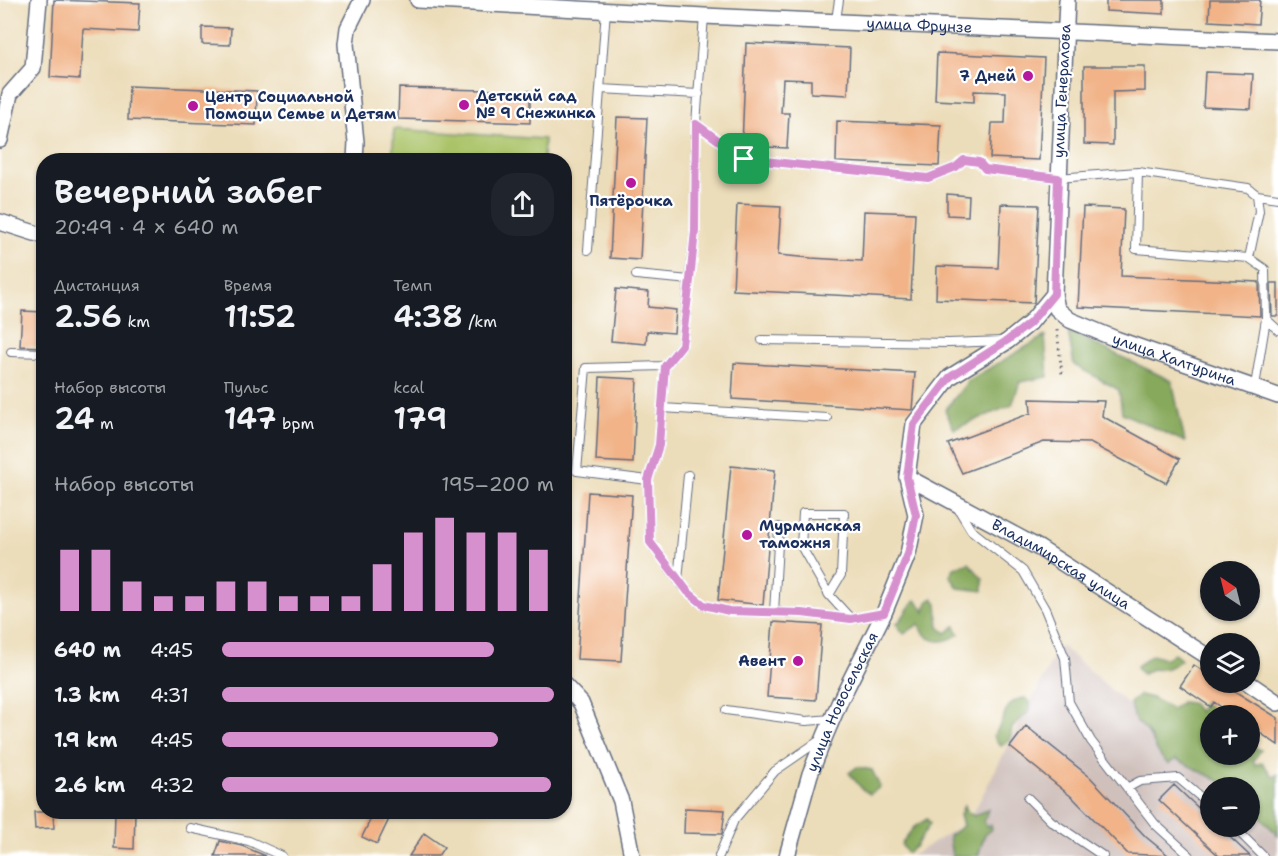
<!DOCTYPE html>
<html lang="ru">
<meta charset="utf-8">
<style>
:root{--surface:#171b24;--page:#20242c;--text:#f1f3f6;--muted:#9ea1a6;--accent:#d690ce}
body{margin:0;font-family:"Shantell Sans",sans-serif;background:var(--page);color:var(--text);height:100vh;display:flex;flex-direction:column;font-size:22px;white-space:nowrap}
*{box-sizing:border-box;margin:0}
p{font-size:20px;color:var(--muted)}
.icon{flex:none;width:33px;height:33px;fill:none;stroke:currentColor;stroke-width:2;stroke-linecap:round;stroke-linejoin:round}
.map{position:relative;flex:1;overflow:hidden}
.side{position:absolute;left:36px;top:153px;width:536px;height:666px;display:flex;flex-direction:column;background:var(--surface);border-radius:24px;box-shadow:0 2px 4px #0004}
.side>*{flex:none}
.needle{width:39px;rotate:325deg}
.controls{position:absolute;left:1200px;top:561px;display:grid;gap:12px}
.controls a{display:grid;place-items:center;width:60px;height:60px;border-radius:50%;background:var(--surface);box-shadow:0 2px 4px #0004;font-size:30px}
.pin{position:absolute;display:grid;place-items:center;width:51px;height:51px;color:#fff;margin:-26px;border-radius:12px;box-shadow:0 3px 9px #0006}
.round{display:grid;place-items:center;flex:none;width:63px;height:63px;border-radius:24px;background:var(--page)}
.head{display:flex;align-items:center;justify-content:space-between;height:102px;padding:0 18px}
h1{font-size:33px;font-weight:600;line-height:45px}
.figures{display:grid;grid-template-columns:repeat(3,1fr);gap:9px;height:102px;padding:6px 18px}
.figures div{display:grid;align-content:center}
.figures b{font-size:30px;font-weight:600}
.figures small{font-size:16px;font-weight:400}
.figures p{font-size:16px}
.chart{height:168px;padding:12px 18px}
.chart p{display:flex;justify-content:space-between}
.chart svg{width:100%;height:108px;margin-top:6px;stroke:var(--accent);stroke-width:6}
ul{padding:0 18px;list-style:none;font-size:20px}
li{display:grid;grid-template-columns:96px 72px 1fr;align-items:center;height:45px}
li i{height:15px;border-radius:8px;background:var(--accent)}
.map>svg:first-child{display:block}
.industrial{fill:#cfc0bb}
.green{fill:#aac368;stroke:#627963;stroke-width:1.5}
.forest{fill:#87a95c;stroke:#516c5d;stroke-width:1.5}
.building{fill:#f1b387}
.lines{fill:none;stroke-linecap:round;stroke-linejoin:round}
.service-casing{stroke:#646c7e;stroke-width:10}
.minor-casing{stroke:#646c7e;stroke-width:18}
.path{stroke:#646c7e;stroke-width:3;stroke-dasharray:1.5 4.5;stroke-linecap:butt}
.service{stroke:#fff;stroke-width:8}
.minor{stroke:#fff;stroke-width:15}
.route-casing{stroke:#fff;stroke-width:12}
.route{stroke:#d690ce;stroke-width:8}
.poi-dot{fill:#b5179e;stroke:#fff;stroke-width:2}
.labels{text-anchor:middle;stroke-width:4.5;stroke-linejoin:round;paint-order:stroke}
.street-label{font-size:15px;fill:#1b2f5e;stroke:#fff}
.poi-label{font-size:15px;font-weight:bold;fill:#1b2f5e;stroke:#fff;text-anchor:start}
</style>
<div class="map">
<svg width="1278" height="856" viewBox="0 0 1278 856">
<rect width="100%" height="100%" fill="#fff"/>
<filter id="ink" filterUnits="userSpaceOnUse"><feTurbulence type="fractalNoise" baseFrequency=".0167" numOctaves="2"/><feDisplacementMap in="SourceGraphic" scale="12" xChannelSelector="R" yChannelSelector="G"/><feConvolveMatrix kernelMatrix="1 2 1 2 8 2 1 2 1" color-interpolation-filters="sRGB"/></filter>
<filter id="wash" filterUnits="userSpaceOnUse"><feTurbulence type="fractalNoise" baseFrequency=".008" numOctaves="4" result="noise"/><feDisplacementMap in="SourceGraphic" scale="24" xChannelSelector="R" yChannelSelector="G"/><feGaussianBlur stdDeviation="1.35" result="paint"/><feColorMatrix in="noise" values="0 0 0 0 0 0 0 0 0 0 0 0 0 0 0 0 0 1.4 0 .05"/><feComposite in="paint" operator="in"/></filter>
<g filter="url(#wash)">
<rect width="100%" height="100%" fill="#ecddba"/>
<path class="industrial" d="M 1060,645 L 1223,787 L 1210,788 L 1210,826 L 1250,826 L 1250,810 L 1278,835 L 1278,856 L 911,856 L 969,821 Z"/>
<path class="green" d="M 394,129 L 544,139 L 543,160 L 392,160 Z"/>
<path class="forest" d="M 1068,331 L 1172,381 L 1185,442 L 1122,413 L 1119,390 L 1074,365 Z
M 1045,336 L 1048,377 L 1020,382 L 1012,405 L 954,429 L 945,410 L 969,380 Z
M 969,563 L 983,579 L 983,591 L 958,588 L 950,576 L 954,568 Z
M 933,598 L 937,603 L 939,627 L 946,633 L 955,626 L 959,634 C 942,646 926,643 919,624 L 904,634 L 896,624 C 906,617 906,607 916,600 L 925,612 L 927,603 Z
M 1174,653 L 1181,660 C 1170,668 1164,671 1151,669 L 1143,674 L 1138,670 L 1137,666 L 1152,655 L 1165,659 Z
M 1140,695 L 1152,698 L 1172,709 L 1181,702 L 1192,703 L 1199,712 L 1203,703 L 1220,714 L 1210,716 L 1210,754 L 1250,754 L 1250,746 L 1261,750 L 1253,761 L 1256,765 L 1262,762 L 1273,777 L 1278,774 L 1278,836 L 1250,805 L 1250,788 L 1231,787 L 1176,759 L 1168,764 C 1157,755 1156,746 1149,735 C 1139,719 1135,728 1130,703 Z
M 1025,698 L 1030,702 L 1030,710 L 1012,728 L 1010,740 L 1001,746 L 993,736 C 1006,722 1002,700 1025,698 Z
M 857,767 L 872,770 L 880,787 L 870,794 L 862,789 L 849,773 Z
M 964,805 L 966,811 L 974,816 L 988,809 L 984,822 L 987,827 L 991,825 L 992,829 L 985,834 L 978,856 L 952,856 L 949,836 L 963,826 L 960,815 Z
M 927,819 L 930,824 L 915,847 L 907,853 L 901,844 L 914,827 Z"/>
<g id="blocks">
<path class="building" d="M 54,0 L 140,3 L 138,32 L 83,29 L 80,79 L 50,77 Z
M 1106,0 L 1164,0 L 1164,14 L 1106,11 Z
M 1210,0 L 1260,0 L 1258,24 L 1209,21 Z
M 202,27 L 231,28 L 230,45 L 202,44 Z
M 746,43 L 850,48 L 848,95 L 811,93 L 811,80 L 783,79 L 781,113 L 789,113 L 787,148 L 742,146 Z
M 937,53 L 1044,58 L 1039,160 L 990,158 L 992,123 L 1005,123 L 1006,92 L 974,91 L 974,102 L 935,100 Z
M 1084,66 L 1145,66 L 1145,91 L 1113,92 L 1113,145 L 1084,144 Z
M 1205,72 L 1253,74 L 1251,109 L 1203,107 Z
M 129,86 L 257,91 L 256,125 L 128,120 Z
M 399,88 L 530,91 L 530,123 L 398,119 Z
M 617,117 L 647,118 L 640,260 L 610,258 Z
M 837,121 L 941,125 L 939,166 L 836,162 Z
M 947,194 L 969,196 L 968,216 L 947,215 Z
M 737,204 L 781,206 L 778,255 L 811,258 L 862,261 L 864,211 L 915,213 L 911,299 L 733,290 Z
M 1001,204 L 1039,205 L 1034,303 L 936,299 L 937,266 L 998,268 Z
M 1083,207 L 1124,209 L 1121,276 L 1259,282 L 1260,316 L 1078,307 Z
M 1271,283 L 1278,283 L 1278,316 L 1272,316 Z
M 616,289 L 649,292 L 648,307 L 676,310 L 674,333 L 647,331 L 646,344 L 611,341 Z
M 22,311 L 44,312 L 44,347 L 20,346 Z
M 734,363 L 915,373 L 912,410 L 732,399 Z
M 600,377 L 637,379 L 633,463 L 596,461 Z
M 1030,399 L 1104,401 L 1102,416 L 1180,459 L 1166,483 L 1090,443 L 1044,442 L 962,473 L 948,444 L 1031,413 Z
M 731,466 L 775,470 L 763,605 L 718,600 Z
M 588,492 L 632,495 L 621,661 L 577,659 Z
M 773,622 L 822,625 L 816,700 L 767,697 Z
M 1194,665 L 1210,676 L 1210,682 L 1220,682 L 1278,718 L 1278,745 L 1250,726 L 1250,716 L 1234,716 L 1214,702 L 1211,707 L 1180,686 Z
M 1026,726 L 1090,777 L 1146,837 L 1169,856 L 1128,854 L 1073,798 L 1010,747 Z
M 1174,785 L 1210,819 L 1210,826 L 1218,826 L 1250,856 L 1219,856 L 1159,800 Z
M 685,808 L 725,810 L 722,834 L 684,833 Z
M 34,812 L 53,812 L 54,828 L 35,829 Z
M 115,812 L 135,812 L 134,849 L 114,848 Z
M 374,812 L 390,817 L 377,844 L 362,837 Z
M 424,833 L 444,847 L 438,856 L 409,856 Z
M 220,841 L 242,846 L 266,856 L 215,856 Z"/>
</g>
</g>
<g filter="url(#ink)">
<use href="#blocks" fill-opacity="0" stroke="#646c7e" stroke-width="1.5"/>
<g class="lines">
<g class="service-casing">
<path id="service" d="M 704,16 L 696,124 L 695,231 L 682,345 L 665,366 L 659,445 L 648,480 L 650,542 L 688,592 L 704,605 L 729,611 L 802,613 L 851,619
M 836,20 L 839,0
M 600,89 L 699,94
M 696,124 L 744,159 L 928,178 L 956,167 L 964,160 L 979,162 L 985,169 L 1057,178 L 1138,172 L 1136,249 L 1249,258 L 1259,211 L 1257,195 L 1248,188 L 1138,172
M 1257,195 L 1278,198
M 588,250 L 606,10
M 1249,258 L 1265,269 L 1266,319 L 1255,386
M 636,275 L 690,280
M 1266,319 L 1278,330
M 762,340 L 949,343 L 1003,341
M 11,352 L 44,353
M 662,408 L 827,418
M 648,480 L 577,471 L 586,368 L 665,366
M 957,507 L 971,530 L 1023,571 L 1045,609 L 1065,658 L 1069,702 L 1091,741 L 1155,824 L 1190,856
M 678,580 L 688,475
M 829,595 L 801,546 L 803,513 L 844,513 L 841,575 L 829,595 L 851,619 L 883,614
M 774,612 L 779,527
M 726,710 L 806,721 L 832,719
M 1127,788 L 1140,781 L 1178,778 L 1210,805
M 1028,798 L 1051,821 L 1103,856
M 1233,826 L 1263,856
M 190,828 L 249,841 L 282,856
M 719,856 L 734,820 L 775,771 L 820,740"/>
</g>
<g class="minor-casing">
<g id="minor">
<path id="s1" d="M 418,0 L 704,16 L 1278,41"/>
<path id="s2" d="M 1067,0 L 1054,294 L 1057,309 L 1070,320 L 1116,339 L 1278,396"/>
<path d="M 0,140 L 10,94 L 33,68 L 39,0"/>
<path d="M 355,160 L 356,142 L 346,44 L 348,28 L 362,0"/>
<path d="M 0,222 L 44,236"/>
<path id="s3" d="M 907,477 L 1039,548 L 1210,658"/>
<path d="M 1247,682 L 1278,703"/>
<path d="M 564,685 L 581,703 L 621,801 L 632,856"/>
<path id="s4" d="M 787,856 L 810,774 L 825,736 L 840,701 L 884,613 L 908,554 L 916,515 L 907,477 L 914,424 L 950,377 L 1008,341 L 1030,323 L 1054,294"/>
</g>
</g>
<path class="path" d="M 1057,330 L 1062,374"/>
<use href="#service" class="service"/>
<use href="#minor" class="minor"/>
</g>
</g>
<g class="lines" filter="url(#ink)">
<g class="route-casing">
<path id="route" d="M 696,124 L 744,159 L 928,178 L 956,167 L 964,160 L 979,162 L 985,169 L 1058,178 L 1054,294 L 1030,323 L 1008,340 L 950,377 L 914,424 L 907,477 L 916,515 L 908,554 L 884,613 L 851,619 L 802,613 L 729,611 L 704,605 L 688,592 L 650,542 L 648,480 L 659,445 L 665,366 L 682,345 L 690,280 L 695,231 Z"/>
</g>
<use href="#route" class="route"/>
</g>
<g class="poi-dot">
<circle cx="1028" cy="76" r="6"/>
<circle cx="464" cy="105" r="6"/>
<circle cx="193" cy="106" r="6"/>
<circle cx="631" cy="183" r="6"/>
<circle cx="747" cy="535" r="6"/>
<circle cx="798" cy="661" r="6"/>
</g>
<g class="labels">
<g class="street-label">
<text dy="5" stroke="none"><textPath href="#s1" startOffset="502">улица Фрунзе</textPath></text>
<text transform="translate(1062 91) rotate(-87)" y="5">улица Генералова</text>
<text dy="5" stroke="none"><textPath href="#s2" startOffset="438">улица Халтурина</textPath></text>
<text dy="5" stroke="none"><textPath href="#s3" startOffset="177">Владимирская улица</textPath></text>
<text dy="5" stroke="none"><textPath href="#s4" startOffset="164">улица Новосельская</textPath></text>
</g>
<g class="poi-label">
<text x="1016" y="81" text-anchor="end">7 Дней</text>
<text x="476" y="101">Детский сад<tspan x="476" dy="17">№ 9 Снежинка</tspan></text>
<text x="205" y="102">Центр Социальной<tspan x="205" dy="17">Помощи Семье и Детям</tspan></text>
<text x="631" y="206" text-anchor="middle">Пятёрочка</text>
<text x="759" y="531">Мурманская<tspan x="759" dy="17">таможня</tspan></text>
<text x="786" y="666" text-anchor="end">Авент</text>
</g>
</g>
</svg>
<div class="controls">
<a><svg class="needle" viewBox="-14 -14 28 28"><path d="M0-13l5 13h-10z" fill="#e53935"/><path d="M0 13l5-13h-10z" fill="#9ea1a6"/></svg></a>
<a><svg class="icon" aria-label="layers" viewBox="0 0 24 24"><path d="M12 4l9 5-9 5-9-5zM3 14l9 5 9-5"/></svg></a>
<a>+</a>
<a>−</a>
</div>
<div class="pin" style="left:744px;top:159px;background:#1e9e55"><svg class="icon" aria-label="arrive" viewBox="0 0 24 24"><path d="M6 21V4h12l-3 4 3 4H6"/></svg></div>
<section class="side">
<div class="head"><div><h1>Вечерний забег</h1><p>20:49 · 4 × 640 m</p></div><a class="round"><svg class="icon" aria-label="share" viewBox="0 0 24 24"><path d="M12 15V3M7 8l5-5 5 5M5 13v7h14v-7"/></svg></a></div>
<div class="figures">
<div><p>Дистанция</p><b>2.56<small> km</small></b></div>
<div><p>Время</p><b>11:52</b></div>
<div><p>Темп</p><b>4:38<small> /km</small></b></div>
</div>
<div class="figures">
<div><p>Набор высоты</p><b>24<small> m</small></b></div>
<div><p>Пульс</p><b>147<small> bpm</small></b></div>
<div><p>kcal</p><b>179</b></div>
</div>
<div class="chart"><p><span>Набор высоты</span>195–200 m</p>
<svg viewBox="0 0 160 44" preserveAspectRatio="none"><path d="M5 44V19M15 44V19M25 44V32M35 44V38M45 44V38M55 44V32M65 44V32M75 44V38M85 44V38M95 44V38M105 44V25M115 44V12M125 44V6M135 44V12M145 44V12M155 44V19"/></svg>
</div>
<ul>
<li><b>640 m</b>4:45<i style="width:82%"></i></li>
<li><b>1.3 km</b>4:31<i style="width:100%"></i></li>
<li><b>1.9 km</b>4:45<i style="width:83%"></i></li>
<li><b>2.6 km</b>4:32<i style="width:99%"></i></li>
</ul>
</section>
</div>
